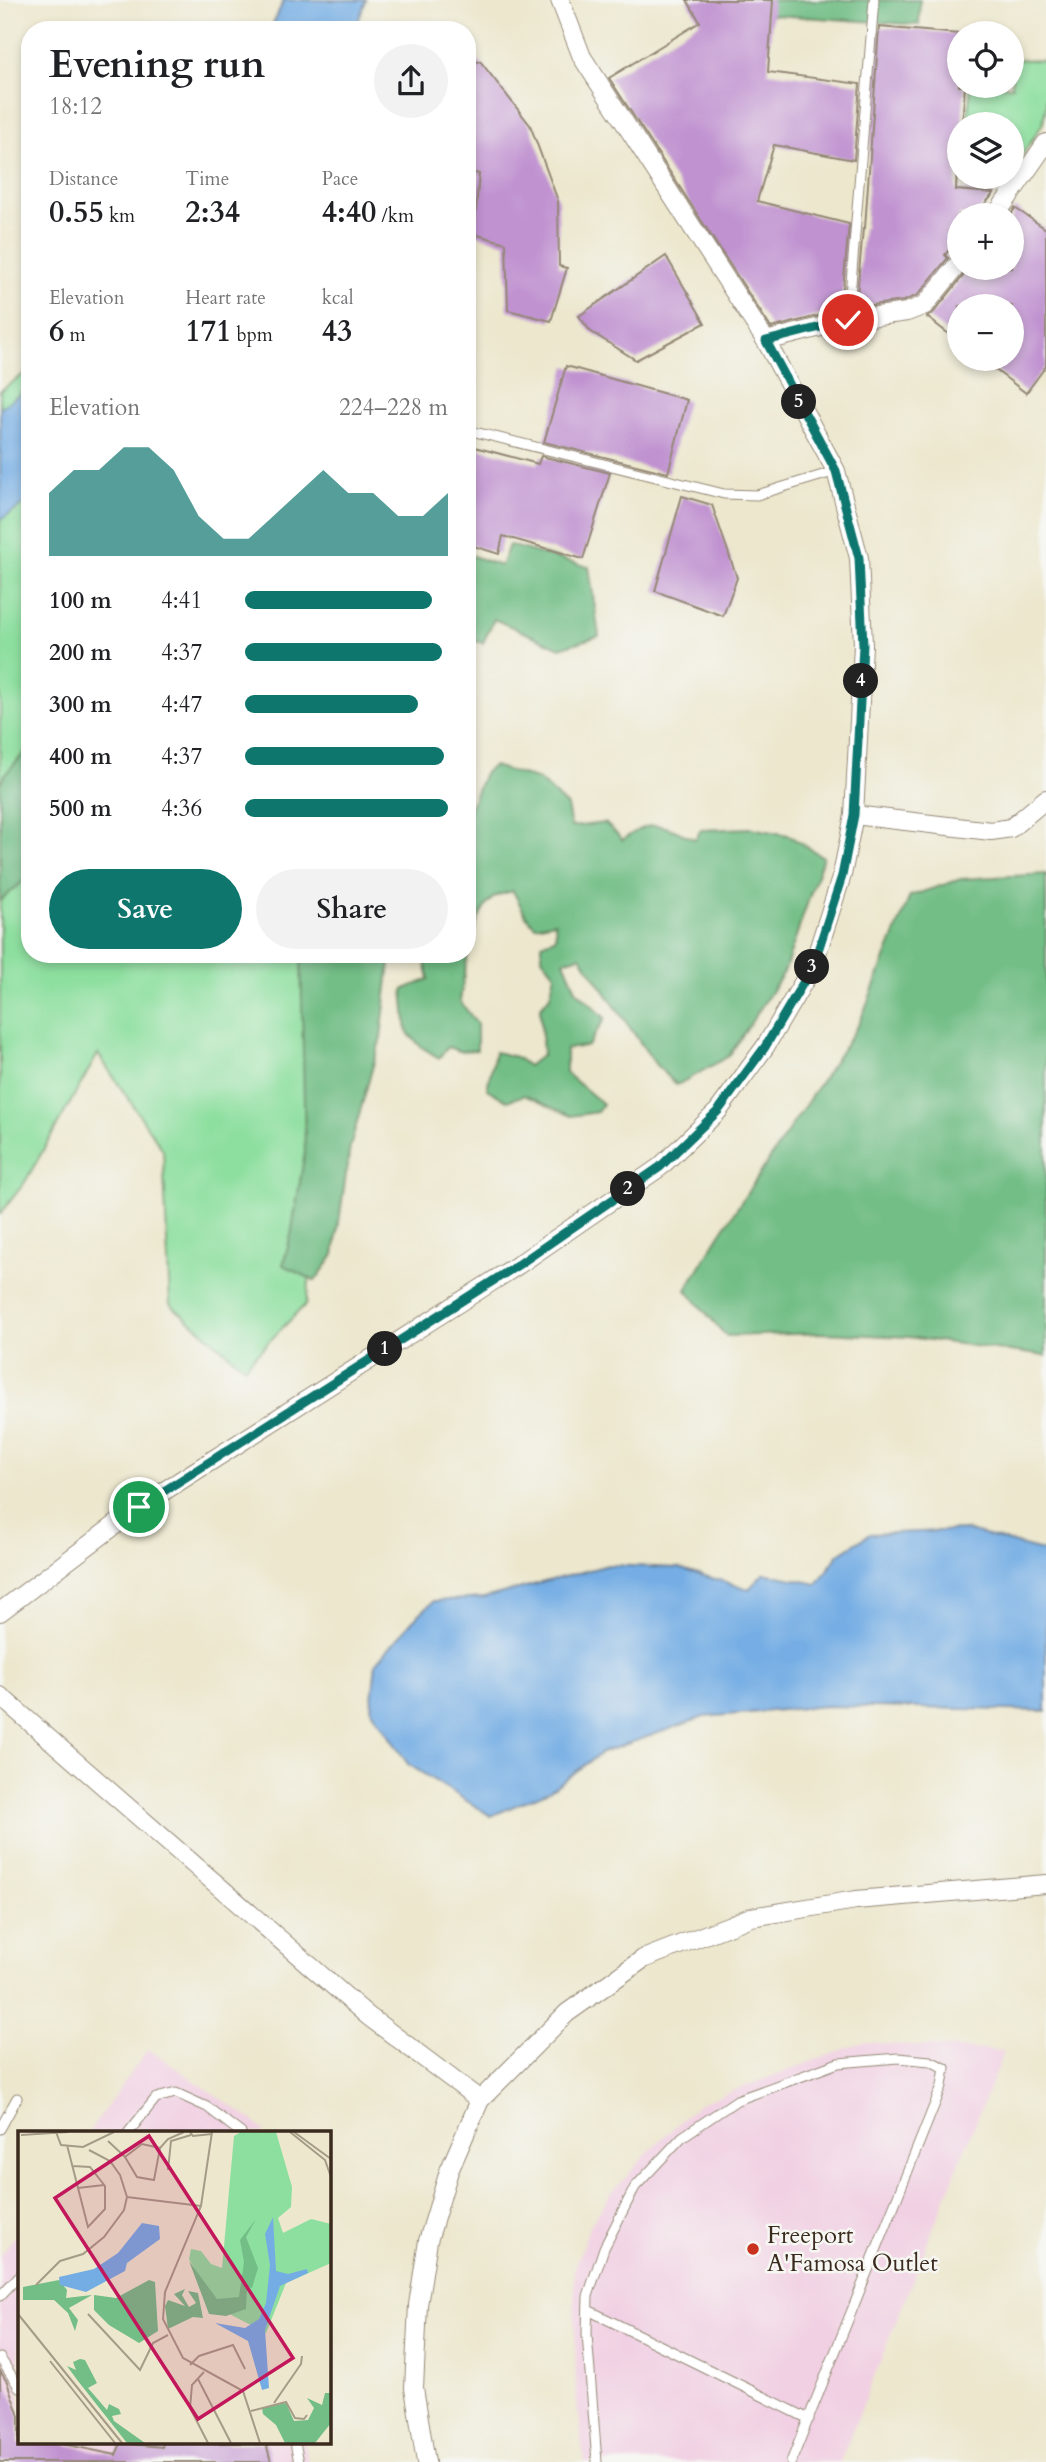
<!DOCTYPE html>
<meta charset="utf-8">
<style>
:root{--surface:#fff;--page:#f2f2f2;--text:#202124;--muted:#757577;--accent:#0f766e}
body{margin:0;font-family:Cardo,serif;background:var(--page);color:var(--text);height:100vh;display:flex;flex-direction:column;font-size:26px;white-space:nowrap}
*{box-sizing:border-box;margin:0}
p{font-size:23px;color:var(--muted)}
.icon{flex:none;width:38px;height:38px;fill:none;stroke:currentColor;stroke-width:2;stroke-linecap:round;stroke-linejoin:round}
.map{position:relative;flex:1;overflow:hidden}
.side{position:absolute;left:21px;top:21px;width:455px;height:942px;display:flex;flex-direction:column;background:var(--surface);border-radius:28px;box-shadow:0 4px 10px #0003}
.side>*{flex:none}
.fabs{position:absolute;left:947px;top:21px;display:grid;gap:14px}
.fabs a{display:grid;place-items:center;width:77px;height:77px;border-radius:50%;background:var(--surface);box-shadow:0 4px 10px #0003;font-size:35px}
.pin{position:absolute;display:grid;place-items:center;width:60px;height:60px;color:#fff;margin:-30px;border:4px solid #fff;border-radius:50%;box-shadow:0 2px 7px #0007}
.km{position:absolute;width:35px;height:35px;margin:-18px;border-radius:50%;background:#222;color:#fff;font-size:19px;line-height:35px;text-align:center}
.round{display:grid;place-items:center;flex:none;width:74px;height:74px;border-radius:37px;background:var(--page)}
.head{display:flex;align-items:center;justify-content:space-between;height:119px;padding:0 28px}
h1{font-size:38px;font-weight:700;line-height:52px}
.figures{display:grid;grid-template-columns:repeat(3,1fr);gap:10px;height:119px;padding:7px 28px}
.figures div{display:grid;align-content:center}
.figures b{font-size:30px;font-weight:700}
.figures small{font-size:19px;font-weight:400}
.figures p{font-size:19px}
.chart{height:196px;padding:14px 28px}
.chart p{display:flex;justify-content:space-between}
.chart svg{width:100%;height:126px;margin-top:7px;fill:var(--accent);opacity:.7}
.cta{display:flex;gap:14px;margin-top:auto;padding:14px 28px}
.cta a{flex:1;height:80px;border-radius:42px;background:var(--accent);color:#fff;font-size:28px;font-weight:700;line-height:80px;text-align:center}
.cta a+a{background:var(--page);color:var(--text)}
ul{padding:0 28px;list-style:none;font-size:23px}
li{display:grid;grid-template-columns:112px 84px 1fr;align-items:center;height:52px}
li i{height:18px;border-radius:9px;background:var(--accent)}
.map>svg:first-child{display:block}
.built{fill:#f1d0e3}
.green{fill:#8ddf9f;stroke:#64845e;stroke-width:2}
.forest{fill:#72be86;stroke:#567452;stroke-width:2}
.water{fill:#74ade4;stroke:#586c81;stroke-width:2}
.building{fill:#c092d0}
.lines{fill:none;stroke-linecap:round;stroke-linejoin:round}
.lane-casing{stroke:#948876;stroke-width:11}
.street-casing{stroke:#948876;stroke-width:20}
.lane{stroke:#fff;stroke-width:9}
.street{stroke:#fff;stroke-width:18}
.route-casing{stroke:#fff;stroke-width:14}
.route{stroke:#0f766e;stroke-width:9}
.poi-dot{fill:#c8321e;stroke:#f6f6f2;stroke-width:2.5}
.labels{text-anchor:middle;stroke-width:5;stroke-linejoin:round;paint-order:stroke}
.poi-label{font-size:24px;fill:#3b2a1e;stroke:#f6f6f2;text-anchor:start}
.inset-road{fill:none;stroke:#a59b87;stroke-width:2}
.view{fill:#c2185b;fill-opacity:0.15;stroke:#c2185b;stroke-width:3.5}
.inset-edge{fill:none;stroke:#3b2a1e;stroke-width:3.5}
</style>
<div class="map">
<svg width="1046" height="2462" viewBox="0 0 1046 2462">
<rect width="100%" height="100%" fill="#f6f6f2"/>
<filter id="ink" filterUnits="userSpaceOnUse"><feTurbulence type="fractalNoise" baseFrequency=".0143" numOctaves="2"/><feDisplacementMap in="SourceGraphic" scale="14" xChannelSelector="R" yChannelSelector="G"/><feConvolveMatrix kernelMatrix="1 2 1 2 8 2 1 2 1" color-interpolation-filters="sRGB"/></filter>
<filter id="wash" filterUnits="userSpaceOnUse"><feTurbulence type="fractalNoise" baseFrequency=".00686" numOctaves="4" result="noise"/><feDisplacementMap in="SourceGraphic" scale="28" xChannelSelector="R" yChannelSelector="G"/><feGaussianBlur stdDeviation="1.57" result="paint"/><feColorMatrix in="noise" values="0 0 0 0 0 0 0 0 0 0 0 0 0 0 0 0 0 1.4 0 .05"/><feComposite in="paint" operator="in"/></filter>
<g filter="url(#wash)">
<rect width="100%" height="100%" fill="#ece7cd"/>
<path class="built" d="M 863,2042 L 1004,2051 L 840,2462 L 584,2462 L 576,2393 L 574,2271 L 589,2227 L 610,2195 L 650,2150 L 698,2104 Z
M 148,2049 L 252,2120 L 266,2133 L 88,2133 Z
M 19,2230 L 19,2443 L 304,2443 L 308,2462 L 0,2462 L 0,2257 Z"/>
<path class="green" d="M 1012,59 L 1046,61 L 1046,106 L 1043,123 L 1012,171 L 1012,124 L 967,124 L 971,86 L 1012,86 Z
M 30,370 L 30,954 L 355,954 L 306,1304 L 244,1367 L 170,1304 L 163,1150 L 98,1054 L 25,1182 L 0,1214 L 0,391 Z"/>
<path class="forest" d="M 762,0 L 920,0 L 919,25 L 761,14 Z
M 509,545 L 589,567 L 599,636 L 560,648 L 494,619 L 483,643 L 467,639 L 467,554 L 501,566 Z
M 30,747 L 30,871 L 27,878 L 0,901 L 0,784 L 5,774 Z
M 493,766 L 539,780 L 567,806 L 571,827 L 605,823 L 623,840 C 653,816 663,826 695,839 L 701,830 L 752,828 L 788,835 L 823,857 L 784,972 L 729,1056 L 677,1085 L 656,1065 L 580,956 L 564,961 L 576,990 L 605,1018 L 588,1046 L 566,1049 L 566,1073 L 603,1104 L 597,1112 L 571,1116 L 524,1095 L 507,1101 L 487,1089 L 495,1052 L 516,1057 L 528,1066 L 543,1054 L 540,1008 L 550,996 L 555,974 L 542,958 L 542,944 L 556,937 L 555,922 L 535,926 L 526,916 L 513,891 C 506,893 497,894 492,899 C 470,919 465,972 460,1001 L 477,1024 L 477,1050 L 459,1051 L 448,1047 L 439,1058 L 420,1046 L 407,1032 L 403,990 L 429,979 L 423,954 L 467,954 L 467,815 L 484,773 Z
M 1046,874 L 1046,1356 L 908,1337 L 825,1333 L 726,1336 L 686,1290 L 718,1237 L 859,1024 L 910,896 L 961,879 Z
M 301,954 L 391,954 L 381,1037 L 350,1147 L 334,1255 L 315,1281 L 283,1265 L 291,1235 L 305,1152 Z"/>
<path class="water" d="M 284,0 L 366,0 L 355,30 L 270,30 Z
M 30,387 L 30,501 L 0,520 L 0,408 Z
M 965,1530 L 1046,1552 L 1046,1711 L 827,1706 L 704,1717 L 601,1753 L 549,1791 L 491,1816 L 408,1764 L 371,1709 L 376,1663 L 413,1620 L 434,1601 L 484,1598 L 608,1565 L 678,1568 L 749,1589 L 764,1573 L 817,1584 L 839,1554 L 870,1534 Z"/>
<g id="blocks">
<path class="building" d="M 687,0 L 773,0 L 768,72 L 860,84 L 854,160 L 774,145 L 757,201 L 849,224 L 841,310 L 771,328 L 609,78 L 700,22 Z
M 879,27 L 959,34 L 959,86 L 965,86 L 962,124 L 959,124 L 956,190 L 994,193 L 976,215 L 959,215 L 959,237 L 945,255 L 948,258 L 918,295 L 904,301 L 856,307 L 863,228 L 865,228 Z
M 480,61 L 530,125 L 558,201 L 559,266 L 567,268 L 551,321 L 508,310 L 506,243 L 474,234 L 479,174 L 467,171 L 467,66 Z
M 1015,208 L 1046,229 L 1046,366 L 1026,393 L 981,359 L 1012,359 L 1012,306 L 959,306 L 959,342 L 927,317 L 934,312 L 967,271 L 971,274 L 975,268 L 1012,268 L 1012,213 Z
M 666,256 L 705,323 L 636,360 L 590,331 L 579,316 Z
M 566,366 L 687,400 L 668,473 L 544,442 Z
M 467,445 L 538,464 L 541,456 L 610,473 L 583,559 L 503,536 L 499,554 L 467,544 Z
M 682,496 L 712,505 L 737,578 L 723,616 L 655,591 Z
M 0,2371 L 7,2382 L 19,2416 L 19,2443 L 58,2443 L 116,2455 L 121,2443 L 162,2447 L 163,2443 L 266,2443 L 271,2462 L 0,2462 Z"/>
</g>
</g>
<g filter="url(#ink)">
<use href="#blocks" fill-opacity="0" stroke="#948876" stroke-width="2"/>
<g class="lines">
<g class="lane-casing">
<path id="lane" d="M 848,320 L 874,0
M 467,430 L 724,494 L 757,495 L 836,471
M 0,2129 L 17,2098
M 128,2133 L 156,2098 L 176,2093 L 207,2107 L 241,2133
M 0,2296 L 19,2276
M 588,2310 L 809,2419
M 0,2358 L 19,2387
M 295,2443 L 299,2462
M 597,2462 L 587,2334 L 588,2296 L 604,2248 L 635,2187 L 682,2137 L 737,2100 L 838,2063 L 898,2058 L 930,2061 L 945,2068 L 942,2086 L 791,2462"/>
</g>
<g class="street-casing">
<path id="street" d="M 996,215 L 1046,143
M 766,341 L 848,320 L 907,312 L 925,305 L 959,263
M 854,815 L 991,831 L 1011,828 L 1046,799
M 0,1612 L 139,1507 L 518,1265 L 660,1167 L 718,1111 L 765,1047 L 813,966 L 842,875 L 854,815 L 863,645 L 859,558 L 836,471 L 766,341 L 582,57 L 560,0
M 0,1696 L 368,2016 L 480,2100
M 426,2462 L 414,2388 L 418,2305 L 428,2241 L 449,2171 L 480,2100 L 567,2013 L 643,1959 L 751,1917 L 856,1900 L 1046,1884"/>
</g>
<use href="#lane" class="lane"/>
<use href="#street" class="street"/>
</g>
</g>
<g class="lines" filter="url(#ink)">
<g class="route-casing">
<path id="route" d="M 139,1507 L 518,1265 L 660,1167 L 718,1111 L 765,1047 L 813,966 L 842,876 L 854,815 L 863,645 L 859,558 L 836,471 L 766,341 L 848,320"/>
</g>
<use href="#route" class="route"/>
</g>
<circle class="poi-dot" cx="753" cy="2249" r="7"/>
<g class="labels">
<g class="poi-label">
<text x="767" y="2243">Freeport<tspan x="767" dy="28">A'Famosa Outlet</tspan></text>
</g>
</g>
<g transform="translate(18 2131)">
<rect width="313" height="313" fill="#ece7cd"/>
<path d="M 223,1 L 258,1 L 274,56 L 273,76 L 260,87 L 265,102 L 293,88 L 313,93 L 313,132 L 268,152 L 248,202 L 198,176 L 171,128 L 173,118 L 183,120 L 193,133 L 204,137 L 216,5 Z" fill="#8ddf9f"/>
<path d="M 238,88 L 228,106 L 240,137 L 234,157 L 229,156 L 228,178 L 208,185 L 191,183 L 171,130 L 199,168 L 221,166 L 226,131 L 222,109 ZM 41,149 L 49,159 L 48,167 L 74,164 L 51,177 L 60,189 L 57,200 L 50,182 L 36,169 L 5,169 L 5,156 ZM 131,149 L 137,151 L 140,200 L 121,212 L 91,194 L 76,179 L 76,164 L 98,167 ZM 167,158 L 164,164 L 171,176 L 178,172 L 170,160 L 180,162 L 185,187 L 175,186 L 150,198 L 147,175 L 150,169 L 167,175 L 156,163 ZM 62,228 L 67,229 L 79,252 L 70,257 L 89,279 L 91,273 L 101,278 L 103,283 L 94,285 L 96,290 L 127,312 L 109,312 L 60,250 L 49,235 L 58,239 L 55,231 ZM 307,262 L 313,262 L 313,292 L 297,312 L 267,312 L 258,294 L 245,283 L 244,277 L 268,272 L 276,290 L 290,289 L 296,277 L 289,267 L 304,274 Z" fill="#72be86"/>
<path d="M 255,86 L 258,140 L 270,143 L 289,138 L 290,142 L 262,155 L 247,199 L 251,257 L 244,259 L 230,210 L 197,192 L 227,197 L 241,188 L 248,172 L 252,134 L 247,103 ZM 124,92 L 141,95 L 142,108 L 109,132 L 107,140 L 68,161 L 42,154 L 41,146 L 76,138 L 100,122 Z" fill="#74ade4"/>
<path class="inset-road" d="M 38,1 L 43,14 L 65,16 L 96,1M 172,1 L 175,5 L 194,3M 194,1 L 183,75 L 147,161 L 145,188 L 165,227 L 225,260 L 242,312M 272,1 L 307,29 L 313,46M 276,1 L 313,28M 3,4 L 50,1M 90,10 L 107,26 L 124,13 L 142,17M 49,14 L 70,96 L 87,78 L 87,55 L 72,36 L 55,35M 107,26 L 119,46 L 136,49 L 142,17 L 150,8 L 166,1M 150,39 L 153,10 L 173,4M 60,57 L 86,54M 109,66 L 183,75M 18,154 L 42,130 L 65,123 L 86,106 L 106,79 L 109,66 L 102,44 L 92,30 L 71,19M 0,183 L 104,312M 70,183 L 122,239 L 135,212 L 150,204M 32,230 L 97,312M 172,234 L 181,225 L 215,214 L 227,238M 186,241 L 174,254 L 172,277 L 190,312M 180,248 L 213,312M 256,272 L 283,233 L 284,225M 233,280 L 268,271 L 277,287 L 286,288 L 289,284"/>
<path class="view" d="M 131,5 L 275,227 L 180,288 L 37,67 Z"/>
<rect width="313" height="313" class="inset-edge"/>
</g>
</svg>
<div class="fabs">
<a><svg class="icon" aria-label="locate" viewBox="0 0 24 24"><circle cx="12" cy="12" r="6"/><path d="M12 2v4M12 18v4M2 12h4M18 12h4"/></svg></a>
<a><svg class="icon" aria-label="layers" viewBox="0 0 24 24"><path d="M12 4l9 5-9 5-9-5zM3 14l9 5 9-5"/></svg></a>
<a>+</a>
<a>−</a>
</div>
<div class="pin" style="left:139px;top:1507px;background:#1e9e55"><svg class="icon" aria-label="arrive" viewBox="0 0 24 24"><path d="M6 21V4h12l-3 4 3 4H6"/></svg></div>
<div class="pin" style="left:848px;top:320px;background:#d93025"><svg class="icon" aria-label="check" viewBox="0 0 24 24"><path d="M5 12l5 5 9-10"/></svg></div>
<b class="km" style="left:385px;top:1349px">1</b>
<b class="km" style="left:628px;top:1189px">2</b>
<b class="km" style="left:812px;top:967px">3</b>
<b class="km" style="left:861px;top:681px">4</b>
<b class="km" style="left:799px;top:402px">5</b>
<section class="side">
<div class="head"><div><h1>Evening run</h1><p>18:12</p></div><a class="round"><svg class="icon" aria-label="share" viewBox="0 0 24 24"><path d="M12 15V3M7 8l5-5 5 5M5 13v7h14v-7"/></svg></a></div>
<div class="figures">
<div><p>Distance</p><b>0.55<small> km</small></b></div>
<div><p>Time</p><b>2:34</b></div>
<div><p>Pace</p><b>4:40<small> /km</small></b></div>
</div>
<div class="figures">
<div><p>Elevation</p><b>6<small> m</small></b></div>
<div><p>Heart rate</p><b>171<small> bpm</small></b></div>
<div><p>kcal</p><b>43</b></div>
</div>
<div class="chart"><p><span>Elevation</span>224–228 m</p>
<svg viewBox="0 0 160 44" preserveAspectRatio="none"><path d="M0 44V22L10 14L20 14L30 6L40 6L50 14L60 30L70 38L80 38L90 30L100 22L110 14L120 22L130 22L140 30L150 30L160 22V44z"/></svg>
</div>
<ul>
<li><b>100 m</b>4:41<i style="width:92%"></i></li>
<li><b>200 m</b>4:37<i style="width:97%"></i></li>
<li><b>300 m</b>4:47<i style="width:85%"></i></li>
<li><b>400 m</b>4:37<i style="width:98%"></i></li>
<li><b>500 m</b>4:36<i style="width:100%"></i></li>
</ul>
<div class="cta"><a>Save</a><a>Share</a></div>
</section>
</div>
